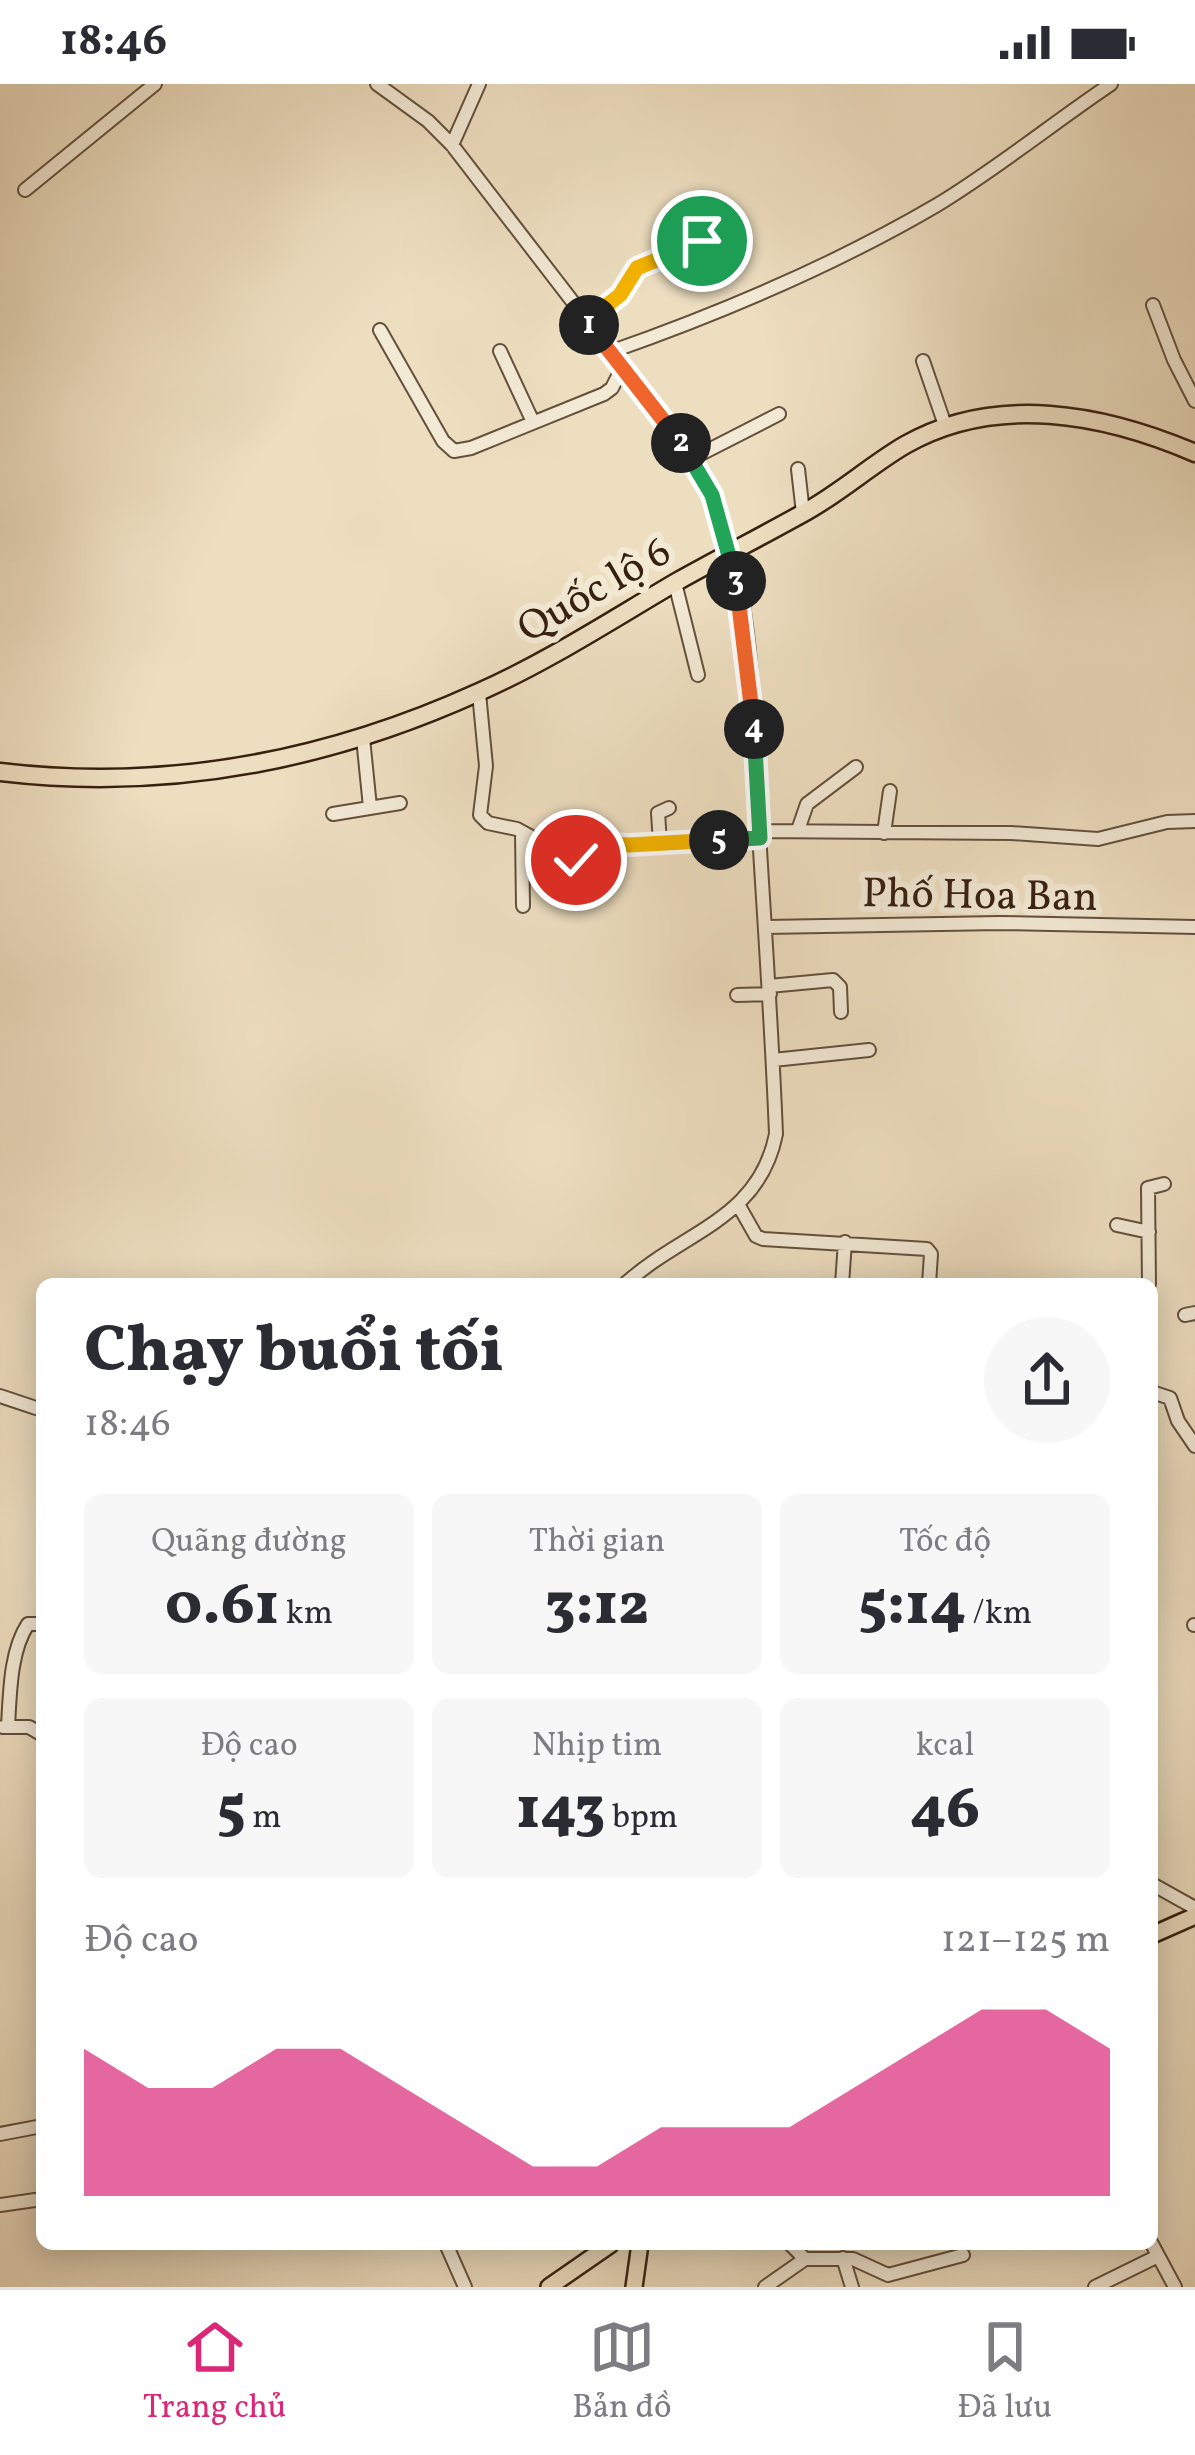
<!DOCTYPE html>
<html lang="vi">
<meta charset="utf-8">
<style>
:root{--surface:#fff;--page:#f7f7f7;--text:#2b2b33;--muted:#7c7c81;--line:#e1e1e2;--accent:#db2777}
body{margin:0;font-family:Vollkorn,serif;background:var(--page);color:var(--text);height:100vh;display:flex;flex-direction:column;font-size:45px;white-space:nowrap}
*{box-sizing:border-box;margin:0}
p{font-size:39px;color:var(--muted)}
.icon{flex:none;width:66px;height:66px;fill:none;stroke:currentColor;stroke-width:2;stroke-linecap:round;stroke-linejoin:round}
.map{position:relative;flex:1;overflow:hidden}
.side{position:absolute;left:36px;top:1194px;width:1122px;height:972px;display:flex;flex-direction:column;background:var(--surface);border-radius:18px;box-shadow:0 6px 30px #0003}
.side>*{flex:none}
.pin{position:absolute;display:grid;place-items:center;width:102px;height:102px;color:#fff;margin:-51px;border:6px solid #fff;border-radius:50%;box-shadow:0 3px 12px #0007}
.km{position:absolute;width:60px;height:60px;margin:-30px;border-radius:50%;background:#222;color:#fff;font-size:33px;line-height:60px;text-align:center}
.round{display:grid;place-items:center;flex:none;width:126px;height:126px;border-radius:63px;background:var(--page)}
.overview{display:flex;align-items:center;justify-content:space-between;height:204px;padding:0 48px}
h1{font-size:66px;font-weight:800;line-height:90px}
.metrics{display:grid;grid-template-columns:repeat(3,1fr);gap:18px;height:204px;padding:12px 48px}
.metrics div{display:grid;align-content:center;border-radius:18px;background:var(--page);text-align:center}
.metrics b{font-size:60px;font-weight:800}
.metrics small{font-size:33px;font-weight:400}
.metrics p{font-size:33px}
.chart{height:336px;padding:24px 48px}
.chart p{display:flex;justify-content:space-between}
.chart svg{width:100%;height:216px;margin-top:12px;fill:var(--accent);opacity:.7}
.status{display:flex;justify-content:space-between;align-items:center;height:84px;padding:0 60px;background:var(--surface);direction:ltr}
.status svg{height:33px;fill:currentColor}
.tab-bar{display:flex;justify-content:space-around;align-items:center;height:168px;border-top:3px solid var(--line);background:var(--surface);font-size:33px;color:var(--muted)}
.tab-bar a{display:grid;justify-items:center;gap:6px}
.tab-bar .selected{color:var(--accent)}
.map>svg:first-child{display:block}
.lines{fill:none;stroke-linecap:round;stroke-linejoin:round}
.minor-casing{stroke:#64503c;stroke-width:16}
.major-casing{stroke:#372010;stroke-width:20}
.highway-casing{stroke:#372010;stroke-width:21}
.minor{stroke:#f3ead6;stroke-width:12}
.major{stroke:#eddec0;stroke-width:15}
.highway{stroke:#eddec0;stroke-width:16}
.split-1-casing{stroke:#fff;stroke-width:24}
.split-2-casing{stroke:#fff;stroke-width:24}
.split-3-casing{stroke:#fff;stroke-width:24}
.split-4-casing{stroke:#fff;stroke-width:24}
.split-5-casing{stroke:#fff;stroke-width:24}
.split-6-casing{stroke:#fff;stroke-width:24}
.split-1{stroke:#f5b400;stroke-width:15}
.split-2{stroke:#f0652b;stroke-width:15}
.split-3{stroke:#22a559;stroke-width:15}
.split-4{stroke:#f0652b;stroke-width:15}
.split-5{stroke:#22a559;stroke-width:15}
.split-6{stroke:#f5b400;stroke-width:15}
.labels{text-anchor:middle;stroke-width:12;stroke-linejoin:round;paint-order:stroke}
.street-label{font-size:42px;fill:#372010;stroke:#f3ead6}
</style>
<div class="status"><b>18:46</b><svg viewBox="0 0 49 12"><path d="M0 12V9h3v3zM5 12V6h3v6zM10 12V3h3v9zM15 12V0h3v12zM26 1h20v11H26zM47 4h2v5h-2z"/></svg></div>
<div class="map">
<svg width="1195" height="2203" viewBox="0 0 1195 2203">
<rect width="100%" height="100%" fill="#eddec0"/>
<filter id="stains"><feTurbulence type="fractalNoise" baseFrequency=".00167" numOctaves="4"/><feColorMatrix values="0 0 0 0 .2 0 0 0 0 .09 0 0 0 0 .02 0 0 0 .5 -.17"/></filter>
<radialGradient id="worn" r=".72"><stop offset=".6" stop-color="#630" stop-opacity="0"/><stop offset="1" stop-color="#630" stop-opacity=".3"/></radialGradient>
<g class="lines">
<g class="minor-casing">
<path id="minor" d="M 377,0 L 428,37 L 452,61 L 693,374 C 758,484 752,625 759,749 C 765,849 772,949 776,1050 C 759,1136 683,1147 625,1200
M 452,61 L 479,0
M 25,106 L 155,0
M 1153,221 L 1174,276 L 1195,317
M 587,238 L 619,211 L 637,184 L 702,157
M 380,246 L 443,357 L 454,367 L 471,364 L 604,310 L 612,304 L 622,284
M 500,267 L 533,338
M 610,268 C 724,228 833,182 937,121 C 998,84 1053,39 1111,0
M 923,277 L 946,344
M 693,374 L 779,330
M 798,385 L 803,429
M 675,499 L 698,591
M 479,609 L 486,682 L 480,731 L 488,739 L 517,745 L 539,757 L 629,761 L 760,754
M 363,654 L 370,723
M 333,730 L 400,719
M 798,746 L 807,720 L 856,683
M 759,747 L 1011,749 L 1098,755 L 1167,738 L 1195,737
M 522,749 L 523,822
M 884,749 L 890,707
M 660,759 L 658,729 L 669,724
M 571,814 L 576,758
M 765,843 L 1000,839 L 1195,843
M 769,902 L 833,896 L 840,903 L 841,928
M 737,911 L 770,910
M 773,976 L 869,966
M 739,1122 L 756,1152 L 763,1155 L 927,1165 L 931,1170 L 929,1200
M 1117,1141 L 1149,1148
M 842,1200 L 845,1158
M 1149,1200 L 1148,1104 L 1164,1100
M 1185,1231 L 1195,1229
M 1152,1308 L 1170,1314 L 1178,1337 L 1195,1362
M 0,1312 L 42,1326
M 1194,1541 L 1195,1541
M 8,1642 C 10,1610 10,1567 28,1540 L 42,1540
M 3,1643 L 29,1643 L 41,1650
M 1152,1800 L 1195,1824
M 0,2050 L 42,2042
M 0,2121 L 42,2115
M 446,2160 L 465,2203
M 790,2160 L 805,2175
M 1152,2160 L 1175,2203
M 843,2174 L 852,2203
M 765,2203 L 805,2175 L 853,2175 L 888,2191 L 963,2171
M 1095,2203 L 1158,2172"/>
</g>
<g class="major-casing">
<path id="major" d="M 1152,1851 L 1195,1832
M 549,2203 L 611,2160
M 634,2203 L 640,2160"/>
</g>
<g class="highway-casing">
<path id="highway" d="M 0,688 C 167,708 327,677 479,608 C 549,577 613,535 678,497 C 721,473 764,451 807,427 C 841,408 871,381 905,361 C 996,309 1104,330 1195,369"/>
</g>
<use href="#minor" class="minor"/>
<use href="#major" class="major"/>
<use href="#highway" class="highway"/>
</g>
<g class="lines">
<g class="split-1-casing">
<path id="split-1" d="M 589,241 L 586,238 L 620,211 L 637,184 L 702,157"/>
</g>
<g class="split-2-casing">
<path id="split-2" d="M 589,241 L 681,359"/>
</g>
<g class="split-3-casing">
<path id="split-3" d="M 681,359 L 712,411 L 736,497"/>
</g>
<g class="split-4-casing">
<path id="split-4" d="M 736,497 L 754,645"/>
</g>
<g class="split-5-casing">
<path id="split-5" d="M 719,756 L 760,754 L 754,645"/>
</g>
<g class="split-6-casing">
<path id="split-6" d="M 576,776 L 577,758 L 629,761 L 719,756"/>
</g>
<use href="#split-1" class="split-1"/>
<use href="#split-2" class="split-2"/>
<use href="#split-3" class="split-3"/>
<use href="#split-4" class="split-4"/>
<use href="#split-5" class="split-5"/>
<use href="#split-6" class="split-6"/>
</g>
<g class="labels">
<g class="street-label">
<text transform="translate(593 504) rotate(-30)" y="15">Quốc lộ 6</text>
<text transform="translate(980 809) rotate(1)" y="15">Phố Hoa Ban</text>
</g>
</g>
<rect width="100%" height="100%" filter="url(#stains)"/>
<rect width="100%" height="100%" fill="url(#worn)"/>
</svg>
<div class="pin" style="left:702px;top:157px;background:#1e9e55"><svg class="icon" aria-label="arrive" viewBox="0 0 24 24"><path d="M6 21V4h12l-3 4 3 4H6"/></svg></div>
<div class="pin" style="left:576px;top:776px;background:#d93025"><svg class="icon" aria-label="check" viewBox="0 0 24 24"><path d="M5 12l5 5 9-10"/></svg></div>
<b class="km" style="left:589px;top:241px">1</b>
<b class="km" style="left:681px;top:359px">2</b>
<b class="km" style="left:736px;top:497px">3</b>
<b class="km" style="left:754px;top:645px">4</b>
<b class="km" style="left:719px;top:756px">5</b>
<section class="side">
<div class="overview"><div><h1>Chạy buổi tối</h1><p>18:46</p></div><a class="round"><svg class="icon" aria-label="share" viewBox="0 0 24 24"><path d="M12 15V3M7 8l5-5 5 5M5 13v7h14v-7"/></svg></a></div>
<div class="metrics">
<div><p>Quãng đường</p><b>0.61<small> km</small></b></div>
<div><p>Thời gian</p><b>3:12</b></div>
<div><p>Tốc độ</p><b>5:14<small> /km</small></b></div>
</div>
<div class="metrics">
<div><p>Độ cao</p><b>5<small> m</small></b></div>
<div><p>Nhịp tim</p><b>143<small> bpm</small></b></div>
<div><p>kcal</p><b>46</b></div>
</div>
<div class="chart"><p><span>Độ cao</span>121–125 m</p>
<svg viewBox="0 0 160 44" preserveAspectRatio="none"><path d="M0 44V14L10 22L20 22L30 14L40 14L50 22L60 30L70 38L80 38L90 30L100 30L110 30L120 22L130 14L140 6L150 6L160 14V44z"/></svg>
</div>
</section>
</div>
<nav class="tab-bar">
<a class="selected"><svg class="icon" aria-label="home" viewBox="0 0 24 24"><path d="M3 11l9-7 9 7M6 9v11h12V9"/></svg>Trang chủ</a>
<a><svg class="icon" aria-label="map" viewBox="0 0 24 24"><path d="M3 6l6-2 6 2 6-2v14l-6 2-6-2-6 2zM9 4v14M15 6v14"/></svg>Bản đồ</a>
<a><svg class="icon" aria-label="saved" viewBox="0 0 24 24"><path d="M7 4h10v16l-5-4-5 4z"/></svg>Đã lưu</a>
</nav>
